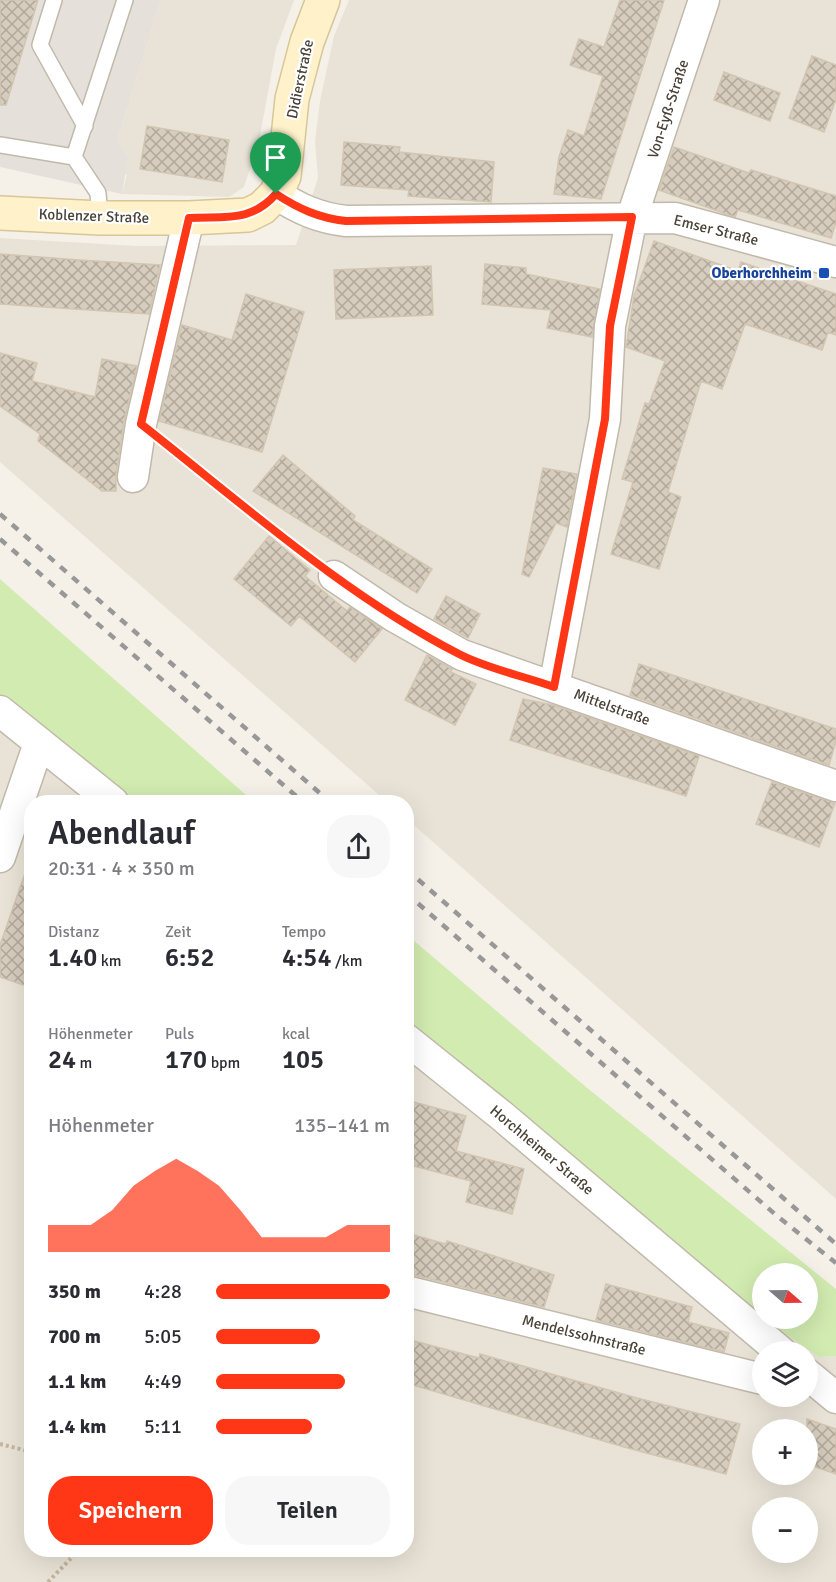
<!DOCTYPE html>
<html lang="de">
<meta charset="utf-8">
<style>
:root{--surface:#fff;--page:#f7f7f7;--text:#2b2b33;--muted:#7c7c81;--accent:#ff3716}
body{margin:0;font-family:Signika,sans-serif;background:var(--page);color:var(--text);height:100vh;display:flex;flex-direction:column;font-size:22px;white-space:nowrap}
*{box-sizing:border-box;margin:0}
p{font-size:20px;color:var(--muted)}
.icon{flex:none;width:33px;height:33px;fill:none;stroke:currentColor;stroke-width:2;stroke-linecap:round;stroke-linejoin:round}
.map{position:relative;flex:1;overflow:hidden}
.panel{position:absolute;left:24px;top:795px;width:390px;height:762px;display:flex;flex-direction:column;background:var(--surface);border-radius:24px;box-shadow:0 6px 24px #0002}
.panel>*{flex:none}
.needle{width:39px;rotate:110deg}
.buttons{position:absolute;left:752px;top:1263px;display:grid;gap:12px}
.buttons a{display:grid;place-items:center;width:66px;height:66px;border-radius:50%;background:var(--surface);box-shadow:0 6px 24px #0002;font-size:30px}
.pin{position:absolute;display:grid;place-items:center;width:51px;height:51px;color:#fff;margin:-62px -26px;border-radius:50% 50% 50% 0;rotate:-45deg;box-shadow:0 0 6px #0007}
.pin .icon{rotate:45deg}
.round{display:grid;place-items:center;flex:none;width:63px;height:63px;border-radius:24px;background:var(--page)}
.headline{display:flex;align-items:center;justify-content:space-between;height:102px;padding:0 24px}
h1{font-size:33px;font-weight:600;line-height:45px}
.figures{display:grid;grid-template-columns:repeat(3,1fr);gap:9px;height:102px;padding:6px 24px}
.figures div{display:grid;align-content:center}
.figures b{font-size:26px;font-weight:600}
.figures small{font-size:16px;font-weight:400}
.figures p{font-size:16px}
.chart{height:168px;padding:12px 24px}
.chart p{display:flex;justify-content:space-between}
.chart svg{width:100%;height:108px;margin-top:6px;fill:var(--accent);opacity:.7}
.cta{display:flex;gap:12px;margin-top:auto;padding:12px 24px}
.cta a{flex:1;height:69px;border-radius:24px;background:var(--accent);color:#fff;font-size:24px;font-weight:600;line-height:69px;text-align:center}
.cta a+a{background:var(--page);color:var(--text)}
ul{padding:0 24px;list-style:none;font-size:20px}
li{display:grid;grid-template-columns:96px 72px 1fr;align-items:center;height:45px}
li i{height:15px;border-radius:8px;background:var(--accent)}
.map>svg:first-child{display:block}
.residential{fill:#e9e3d7;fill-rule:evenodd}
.industrial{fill:#e5e0da}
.green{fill:#d1ebb0}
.building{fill:url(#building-cross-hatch);stroke:#d2c5b1;stroke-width:1.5}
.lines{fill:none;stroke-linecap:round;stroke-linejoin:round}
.lane-casing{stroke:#c1b9ab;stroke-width:18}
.street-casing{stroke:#c1b9ab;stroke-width:33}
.secondary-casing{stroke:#d7c697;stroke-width:36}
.path{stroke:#c4b59c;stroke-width:4;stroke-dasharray:3 3;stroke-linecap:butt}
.lane{stroke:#fff;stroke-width:15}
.street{stroke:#fff;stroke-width:30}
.secondary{stroke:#fff1c9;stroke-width:33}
.rail{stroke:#989898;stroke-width:4.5;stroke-dasharray:8 8;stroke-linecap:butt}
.route-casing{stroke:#fff;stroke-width:12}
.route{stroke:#ff3716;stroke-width:8}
.transit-dot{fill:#1a4fb4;stroke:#fff;stroke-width:2}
.labels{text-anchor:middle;stroke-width:4.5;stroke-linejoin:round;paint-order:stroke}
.street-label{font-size:15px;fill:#494237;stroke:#fff}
.transit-label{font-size:15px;font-weight:bold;fill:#164399;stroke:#fff;text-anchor:end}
</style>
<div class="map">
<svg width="836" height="1582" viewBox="0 0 836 1582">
<defs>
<pattern id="building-cross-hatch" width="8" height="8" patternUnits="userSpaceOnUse" patternTransform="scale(1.5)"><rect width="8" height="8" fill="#d7cdbe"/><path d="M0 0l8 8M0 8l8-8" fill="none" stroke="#b0a89b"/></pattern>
</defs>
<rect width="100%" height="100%" fill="#f5f1e9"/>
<path class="residential" d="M 161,0 L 294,0 L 276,49 L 259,141 L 244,187 L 229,197 L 122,194 L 127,175 L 124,174 L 117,141 Z
M 349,0 L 836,0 L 836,1199 L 407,819 L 406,802 L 387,802 L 0,462 L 0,238 L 136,246 L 296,245 L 318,178 L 315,141 L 320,101 L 334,36 Z
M 0,697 L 133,802 L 32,802 L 32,1550 L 406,1550 L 407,1022 L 763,1319 L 819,1357 L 836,1356 L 836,1582 L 0,1582 ZM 762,1352 L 807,1352 L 807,1396 L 762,1396 ZM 762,1430 L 807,1430 L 807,1474 L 762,1474 ZM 762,1508 L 807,1508 L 807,1552 L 762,1552 Z"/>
<path class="industrial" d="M 0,0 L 161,0 L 117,141 L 128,158 L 122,194 L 0,167 Z"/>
<path class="green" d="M 0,579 L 254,802 L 133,802 L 0,697 Z
M 406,934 L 586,1087 L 836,1289 L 836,1356 L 819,1357 L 763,1319 L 807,1318 L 807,1274 L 762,1274 L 762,1318 L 407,1022 Z"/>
<path class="building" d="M 0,0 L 38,0 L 6,105 L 0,105 Z
M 620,0 L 664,0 L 601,199 L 554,194 L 559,157 L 568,130 L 584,136 L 603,76 L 570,65 L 579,39 L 604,47 Z
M 812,56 L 836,65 L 836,99 L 824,132 L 789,118 Z
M 724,72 L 780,93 L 770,121 L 714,100 Z
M 147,126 L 229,140 L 222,182 L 140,169 Z
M 344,142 L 400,147 L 399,152 L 494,162 L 491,202 L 408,196 L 409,190 L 341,185 Z
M 674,147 L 749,173 L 751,170 L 836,196 L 836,222 L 831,238 L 738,210 L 735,217 L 726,214 L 659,190 Z
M 654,241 L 738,271 L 741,262 L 836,294 L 836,335 L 828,332 L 822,350 L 745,324 L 722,389 L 701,381 L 668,492 L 681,497 L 659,569 L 611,554 L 633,482 L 622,479 L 645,403 L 649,404 L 665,361 L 626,347 L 634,296 Z
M 0,254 L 79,260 L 160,265 L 149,314 L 0,304 Z
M 485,264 L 526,268 L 526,274 L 600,289 L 592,337 L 547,328 L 551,310 L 482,304 Z
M 431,266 L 433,315 L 336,319 L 334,270 Z
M 246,294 L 304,312 L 262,452 L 159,421 L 182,325 L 232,340 Z
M 0,353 L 37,363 L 32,381 L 95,397 L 102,359 L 137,366 L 124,421 L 116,474 L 116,491 L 102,491 L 38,441 L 40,434 L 0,406 Z
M 283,455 L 355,516 L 353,520 L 432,569 L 417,593 L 253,491 Z
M 543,468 L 577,474 L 567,527 L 556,523 L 529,577 L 522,574 Z
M 269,536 L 310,570 L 305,576 L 347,611 L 350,607 L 382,629 L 355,662 L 299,616 L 291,626 L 234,579 Z
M 446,596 L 480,614 L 468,638 L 434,619 Z
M 427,655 L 452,669 L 451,672 L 476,684 L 455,725 L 405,700 Z
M 639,664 L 836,729 L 836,741 L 829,765 L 630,695 Z
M 523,699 L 553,705 L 699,756 L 686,796 L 510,740 Z
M 772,782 L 835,803 L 819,847 L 756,824 Z
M 28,865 L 32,866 L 32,988 L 0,977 L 0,945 Z
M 406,1100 L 466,1116 L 456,1151 L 524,1169 L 512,1214 L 466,1202 L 471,1181 L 406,1164 Z
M 406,1233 L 446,1244 L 447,1241 L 554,1275 L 544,1307 L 406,1273 Z
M 606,1284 L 692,1307 L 688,1322 L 729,1333 L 724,1352 L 596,1320 Z
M 406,1339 L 479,1358 L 480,1354 L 637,1398 L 740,1424 L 726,1474 L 624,1447 L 406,1383 Z
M 807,1419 L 836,1429 L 836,1474 L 807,1464 Z"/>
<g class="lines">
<g class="lane-casing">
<path id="lane" d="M 54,0 L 40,45 L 85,126
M 0,145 L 74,157 L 98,193 L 100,218
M 74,157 L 125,0"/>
</g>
<g class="street-casing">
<path id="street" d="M 276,194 C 299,209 319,218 346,221 L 675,218 L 836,262
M 133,477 L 141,424 L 189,218
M 334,576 L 395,617 L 462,655 L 836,786
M 554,687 L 605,419 L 610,326 L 632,217 L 704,0
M 0,711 L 113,802
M 0,857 L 39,743
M 406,1039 L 502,1116 L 781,1352
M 406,1291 L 762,1379
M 807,1374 L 836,1398"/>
</g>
<g class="secondary-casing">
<path id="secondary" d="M 0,213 L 100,218 L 189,218 L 248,215 L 262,208 L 276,194 L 284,176 L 292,99 L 307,42 L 323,0"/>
</g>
<path class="path" d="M 167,444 L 312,559
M 0,1444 L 32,1452
M 48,1582 L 79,1550"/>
<use href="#lane" class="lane"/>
<use href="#street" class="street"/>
<use href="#secondary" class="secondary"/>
<path class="rail" d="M 0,514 L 330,802
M 0,539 L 303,802
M 406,869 L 836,1244
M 406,893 L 776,1215 L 836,1263"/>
</g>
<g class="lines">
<g class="route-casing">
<path id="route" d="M 276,194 C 299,209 319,218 346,221 L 632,217 L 610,326 L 605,419 L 554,687 C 524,676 488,669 459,654 C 343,594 243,504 141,424 L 189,218 C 225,216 250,223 276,194 Z"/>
</g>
<use href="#route" class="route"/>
</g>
<rect class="transit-dot" x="818" y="267" width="12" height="12" rx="3"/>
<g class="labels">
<g class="street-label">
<text transform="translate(300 79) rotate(-78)" y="5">Didierstraße</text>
<text transform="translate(668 109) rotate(-72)" y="5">Von-Eyß-Straße</text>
<text transform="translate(94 216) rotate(2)" y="5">Koblenzer Straße</text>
<text transform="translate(716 230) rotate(14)" y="5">Emser Straße</text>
<text transform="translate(612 707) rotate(20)" y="5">Mittelstraße</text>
<text transform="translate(542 1150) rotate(40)" y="5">Horchheimer Straße</text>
<text transform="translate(584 1335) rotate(14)" y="5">Mendelssohnstraße</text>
</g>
<g class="transit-label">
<text x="812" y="278">Oberhorchheim</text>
</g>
</g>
</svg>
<div class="buttons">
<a><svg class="needle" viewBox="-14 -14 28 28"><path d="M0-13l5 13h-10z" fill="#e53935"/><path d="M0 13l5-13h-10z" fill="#7c7c81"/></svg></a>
<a><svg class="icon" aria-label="layers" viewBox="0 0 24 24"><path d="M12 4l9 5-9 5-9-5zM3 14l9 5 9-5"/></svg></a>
<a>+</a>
<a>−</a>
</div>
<div class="pin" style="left:276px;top:194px;background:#1e9e55"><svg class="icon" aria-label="arrive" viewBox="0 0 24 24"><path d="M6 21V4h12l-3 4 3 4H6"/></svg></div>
<section class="panel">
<div class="headline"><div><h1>Abendlauf</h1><p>20:31 · 4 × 350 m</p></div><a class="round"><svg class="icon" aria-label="share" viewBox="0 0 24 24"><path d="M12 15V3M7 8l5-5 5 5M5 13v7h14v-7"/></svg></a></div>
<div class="figures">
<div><p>Distanz</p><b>1.40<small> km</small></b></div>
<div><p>Zeit</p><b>6:52</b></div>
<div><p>Tempo</p><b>4:54<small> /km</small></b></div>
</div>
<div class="figures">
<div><p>Höhenmeter</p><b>24<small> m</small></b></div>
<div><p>Puls</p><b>170<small> bpm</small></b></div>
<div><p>kcal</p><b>105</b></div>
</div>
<div class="chart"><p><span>Höhenmeter</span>135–141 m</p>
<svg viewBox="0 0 160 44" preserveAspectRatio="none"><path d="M0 44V33L10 33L20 33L30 27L40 17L50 11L60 6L70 11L80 17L90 27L100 38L110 38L120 38L130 38L140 33L150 33L160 33V44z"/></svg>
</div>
<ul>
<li><b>350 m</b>4:28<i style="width:100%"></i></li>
<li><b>700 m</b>5:05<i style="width:60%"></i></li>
<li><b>1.1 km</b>4:49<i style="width:74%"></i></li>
<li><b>1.4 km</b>5:11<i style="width:55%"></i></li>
</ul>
<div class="cta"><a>Speichern</a><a>Teilen</a></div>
</section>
</div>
